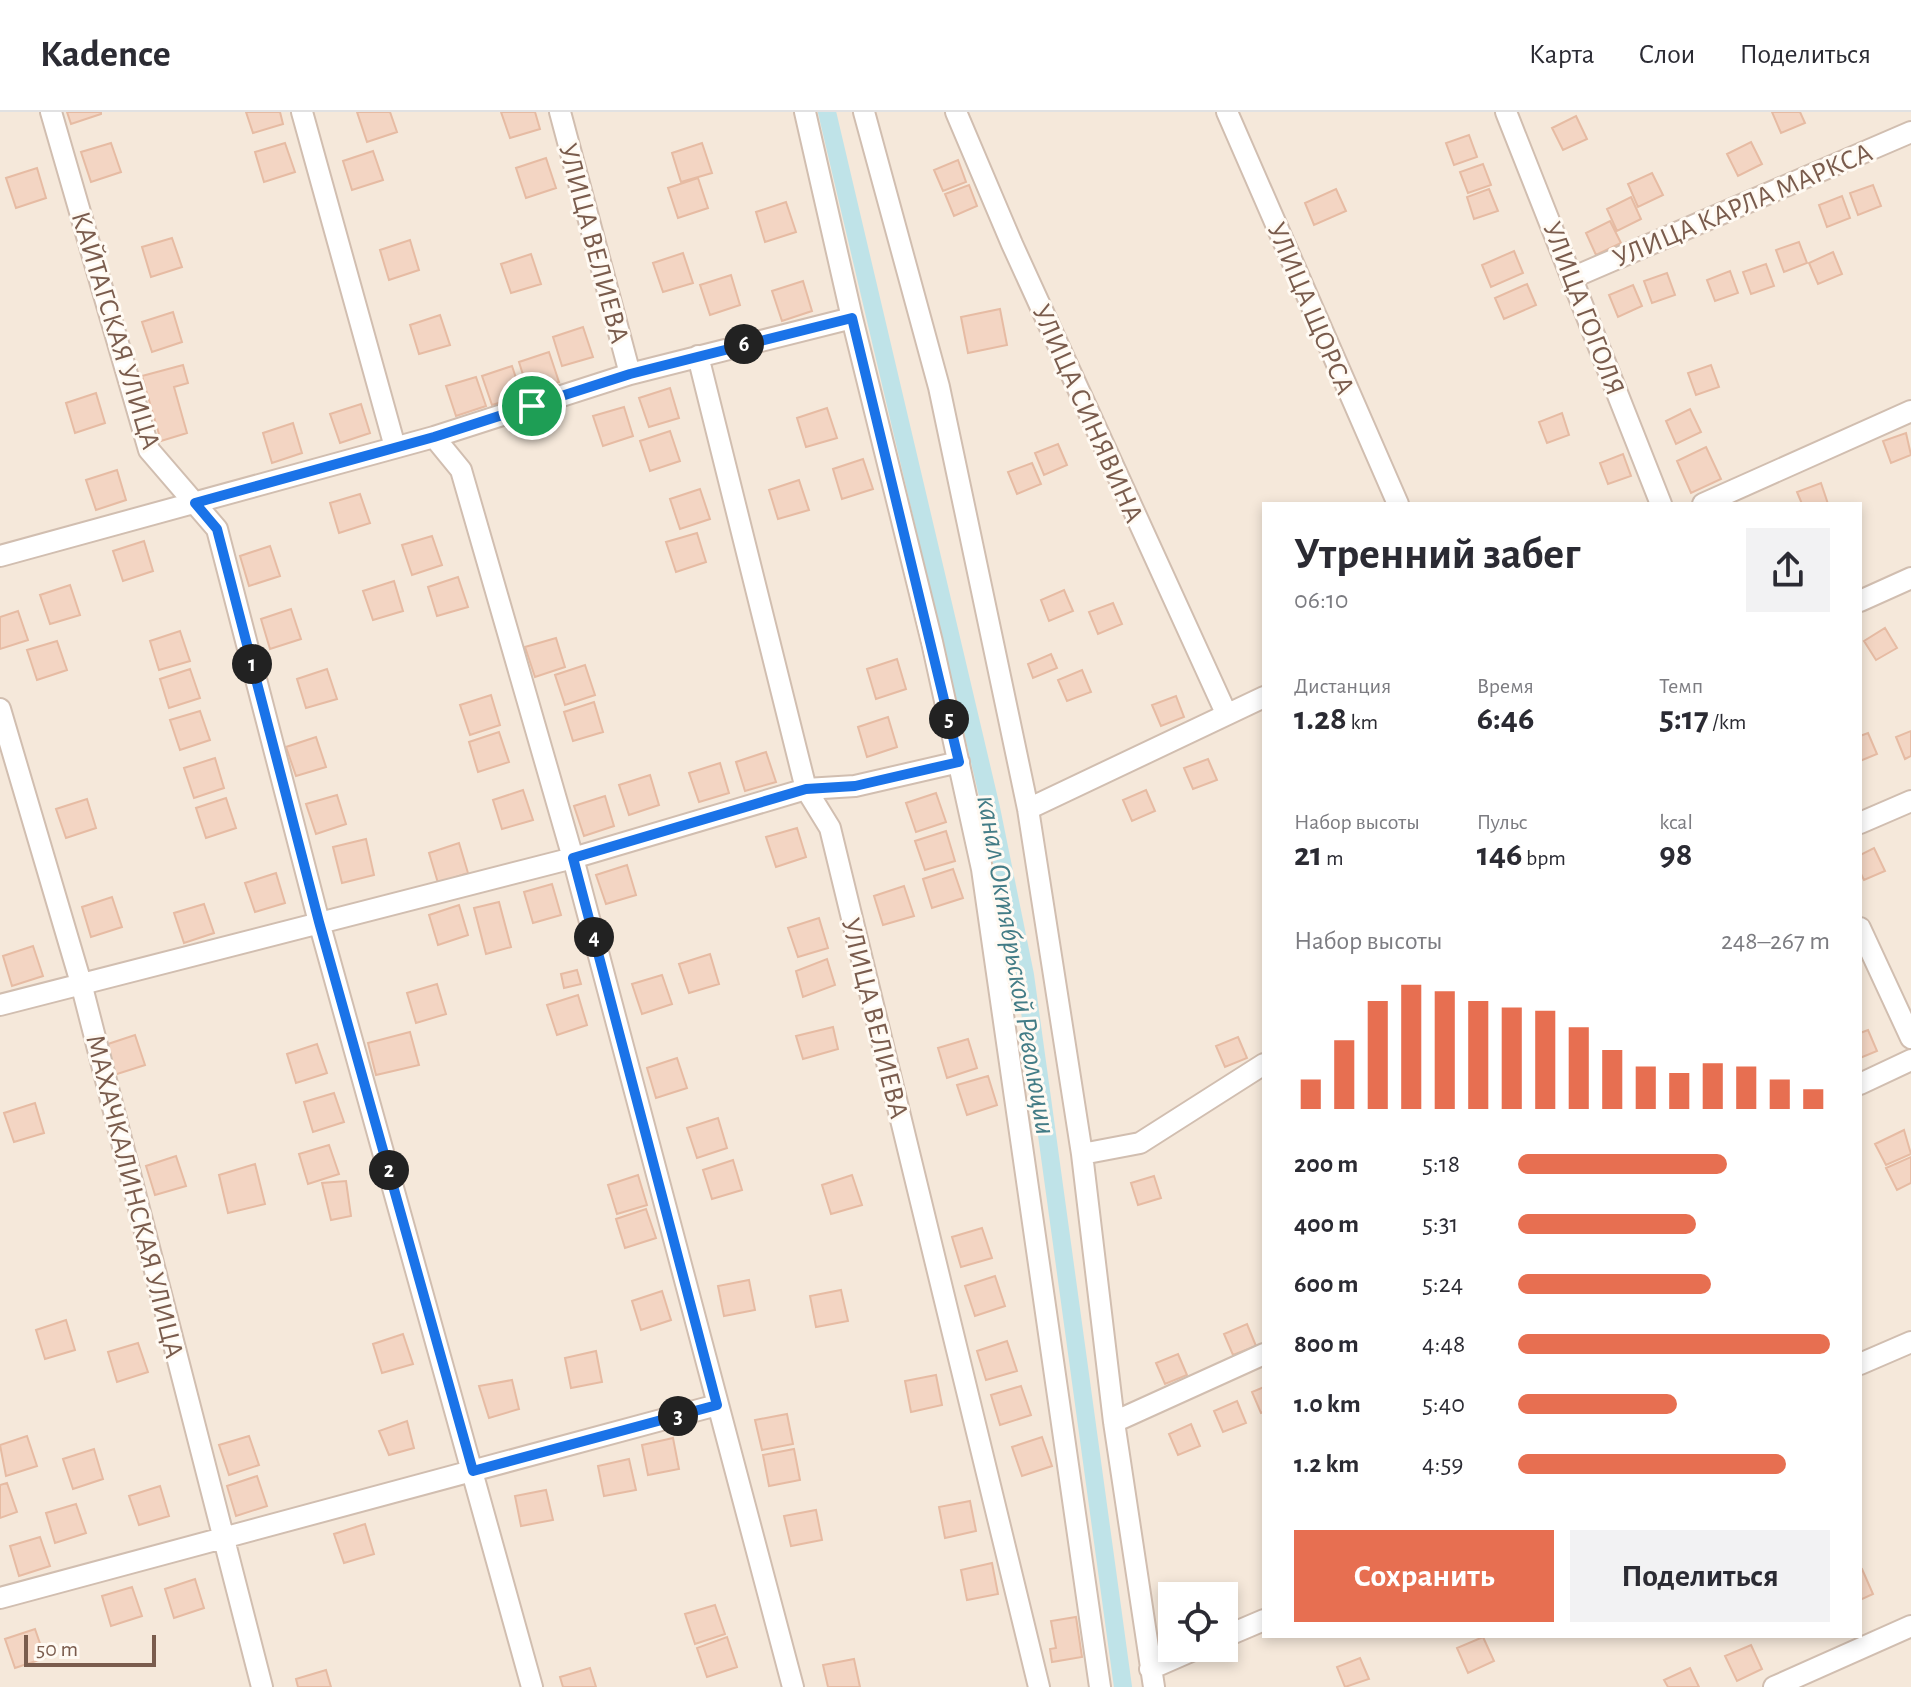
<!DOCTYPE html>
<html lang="ru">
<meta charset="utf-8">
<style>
:root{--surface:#fff;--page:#f2f2f3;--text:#2b2b33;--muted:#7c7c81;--line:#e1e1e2;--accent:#e76f51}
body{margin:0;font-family:"Alegreya Sans",sans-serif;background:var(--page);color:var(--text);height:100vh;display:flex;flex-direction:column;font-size:30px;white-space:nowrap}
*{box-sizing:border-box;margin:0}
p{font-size:26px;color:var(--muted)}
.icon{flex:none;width:44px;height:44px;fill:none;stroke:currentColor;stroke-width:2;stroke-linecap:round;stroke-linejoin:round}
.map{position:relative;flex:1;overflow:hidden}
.side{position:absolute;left:1262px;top:390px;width:600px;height:1136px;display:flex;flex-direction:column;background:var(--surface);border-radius:0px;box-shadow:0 4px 12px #0003}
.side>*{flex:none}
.buttons{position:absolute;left:1158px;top:1470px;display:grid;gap:16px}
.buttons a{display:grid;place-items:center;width:80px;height:80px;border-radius:0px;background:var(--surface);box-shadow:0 4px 12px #0003;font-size:40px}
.scale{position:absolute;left:24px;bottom:20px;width:132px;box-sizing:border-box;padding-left:8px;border:4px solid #7a5c4d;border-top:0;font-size:22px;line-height:28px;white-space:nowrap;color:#7a5c4d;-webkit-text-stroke:6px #fffaf3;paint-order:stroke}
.pin{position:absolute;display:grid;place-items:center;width:68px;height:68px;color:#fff;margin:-34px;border:4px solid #fff;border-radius:50%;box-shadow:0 2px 8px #0007}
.km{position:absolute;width:40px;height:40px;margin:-20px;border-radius:50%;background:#222;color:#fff;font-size:22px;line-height:40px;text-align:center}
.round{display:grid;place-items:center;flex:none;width:84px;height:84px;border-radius:0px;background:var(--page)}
.headline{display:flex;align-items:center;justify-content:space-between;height:136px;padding:0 32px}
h1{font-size:44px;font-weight:700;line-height:60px}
.metrics{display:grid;grid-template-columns:repeat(3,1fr);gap:12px;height:136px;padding:8px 32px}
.metrics div{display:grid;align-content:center}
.metrics b{font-size:34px;font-weight:700}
.metrics small{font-size:22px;font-weight:400}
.metrics p{font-size:22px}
.chart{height:224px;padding:16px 32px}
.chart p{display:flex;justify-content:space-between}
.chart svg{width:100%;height:144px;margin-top:8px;stroke:var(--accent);stroke-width:6}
.cta{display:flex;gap:16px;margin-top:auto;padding:16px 32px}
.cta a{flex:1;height:92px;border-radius:0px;background:var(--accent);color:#fff;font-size:32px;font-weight:700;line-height:92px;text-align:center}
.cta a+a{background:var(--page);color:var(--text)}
ul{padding:0 32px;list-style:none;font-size:26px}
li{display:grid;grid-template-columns:128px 96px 1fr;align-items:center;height:60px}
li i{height:20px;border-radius:10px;background:var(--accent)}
header{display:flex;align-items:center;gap:48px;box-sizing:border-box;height:112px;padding:0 40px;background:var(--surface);border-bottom:2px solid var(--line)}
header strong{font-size:38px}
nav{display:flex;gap:44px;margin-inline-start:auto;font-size:28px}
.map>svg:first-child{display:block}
.residential{fill:#f5e8da;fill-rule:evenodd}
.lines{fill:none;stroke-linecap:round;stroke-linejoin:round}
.canal{stroke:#bfe3e8;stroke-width:18}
.building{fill:#f3d5c3;stroke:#e6bba3;stroke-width:2}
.minor-casing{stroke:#d1beb0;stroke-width:24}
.minor{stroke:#fff;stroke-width:20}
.route-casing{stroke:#fff;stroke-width:16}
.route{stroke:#1a73e8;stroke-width:10}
.labels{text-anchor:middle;stroke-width:6;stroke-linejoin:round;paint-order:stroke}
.street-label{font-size:28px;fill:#7a5c4d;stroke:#fffaf3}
.water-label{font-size:30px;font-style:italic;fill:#437c86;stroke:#fffaf3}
</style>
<header>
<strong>Kadence</strong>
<nav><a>Карта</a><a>Слои</a><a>Поделиться</a></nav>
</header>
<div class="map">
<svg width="1911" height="1575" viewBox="0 0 1911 1575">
<rect width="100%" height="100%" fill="#fdf6ec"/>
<path class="residential" d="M 0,0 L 1911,0 L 1911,1575 L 0,1575 ZM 1264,392 L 1860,392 L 1860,1524 L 1264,1524 ZM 1172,1484 L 1224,1484 L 1224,1536 L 1172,1536 Z"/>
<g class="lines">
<path class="canal" d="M 827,0 L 991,696 L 1025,863 L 1123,1575"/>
</g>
<path class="building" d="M 67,0 L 101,0 L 101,2 L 71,12 Z
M 246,0 L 280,0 L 283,12 L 253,21 Z
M 357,0 L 390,0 L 397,20 L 367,30 Z
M 501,0 L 535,0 L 540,17 L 510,26 Z
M 1772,0 L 1800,0 L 1805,11 L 1781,21 Z
M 1576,4 L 1587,27 L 1563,38 L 1552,16 Z
M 1469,23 L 1477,45 L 1454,53 L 1446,31 Z
M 1751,30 L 1762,52 L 1738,64 L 1727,42 Z
M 111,31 L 121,60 L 91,70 L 81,40 Z
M 285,31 L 295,60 L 264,70 L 255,40 Z
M 702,31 L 712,61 L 681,70 L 672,41 Z
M 373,39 L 383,68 L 352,78 L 343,49 Z
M 546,46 L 556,76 L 526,86 L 516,56 Z
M 958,48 L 966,70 L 943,79 L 934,58 Z
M 1483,52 L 1491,73 L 1468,81 L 1460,60 Z
M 37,56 L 46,86 L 16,96 L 6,66 Z
M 1652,61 L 1663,83 L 1638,95 L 1628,72 Z
M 698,66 L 708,96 L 678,106 L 668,76 Z
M 969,73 L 977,94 L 954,104 L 945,82 Z
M 1873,73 L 1881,94 L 1858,103 L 1850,81 Z
M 1336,77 L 1346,99 L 1314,113 L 1305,91 Z
M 1489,77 L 1498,99 L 1474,107 L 1467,85 Z
M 1842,84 L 1850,106 L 1827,115 L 1819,93 Z
M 1631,85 L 1641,107 L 1617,119 L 1607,97 Z
M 786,90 L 796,120 L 765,130 L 756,100 Z
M 1610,109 L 1621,131 L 1596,143 L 1586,121 Z
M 172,126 L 182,155 L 151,165 L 142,135 Z
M 410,128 L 419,158 L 389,168 L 380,138 Z
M 1799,130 L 1807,151 L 1784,160 L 1776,138 Z
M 1514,139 L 1523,161 L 1491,175 L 1482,153 Z
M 1833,140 L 1842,162 L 1818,172 L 1809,151 Z
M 683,141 L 693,171 L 663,180 L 653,151 Z
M 531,142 L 541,172 L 511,181 L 501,152 Z
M 1766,152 L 1774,174 L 1751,182 L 1743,160 Z
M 1730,159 L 1738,181 L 1715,189 L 1707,168 Z
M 1667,161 L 1675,183 L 1652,191 L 1644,169 Z
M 731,163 L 740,193 L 710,203 L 700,173 Z
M 803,169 L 812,199 L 782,209 L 772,179 Z
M 1527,172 L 1536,193 L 1504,207 L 1495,186 Z
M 1633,173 L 1642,194 L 1618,205 L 1609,183 Z
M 1000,197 L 1007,233 L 968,241 L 961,205 Z
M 173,200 L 182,230 L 152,240 L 142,210 Z
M 440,203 L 450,233 L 419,242 L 410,213 Z
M 583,215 L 593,245 L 562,254 L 553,225 Z
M 549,240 L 559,270 L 528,279 L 519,250 Z
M 183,253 L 188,271 L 174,275 L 187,321 L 161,329 L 142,264 Z
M 1711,253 L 1719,275 L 1696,283 L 1688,261 Z
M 512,254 L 522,284 L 492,293 L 482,264 Z
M 476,265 L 486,294 L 456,304 L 446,274 Z
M 670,276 L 679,306 L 649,315 L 639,286 Z
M 96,281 L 105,311 L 75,321 L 66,291 Z
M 361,292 L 370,321 L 340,331 L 330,302 Z
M 624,295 L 633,324 L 603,334 L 593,304 Z
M 827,296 L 837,326 L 806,335 L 797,306 Z
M 1690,297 L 1701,320 L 1676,332 L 1666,309 Z
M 1562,301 L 1569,323 L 1547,331 L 1539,310 Z
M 293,311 L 302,341 L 272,351 L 263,321 Z
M 670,319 L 680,349 L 650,359 L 640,329 Z
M 1906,321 L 1911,343 L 1891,351 L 1883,329 Z
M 1058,332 L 1067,353 L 1044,363 L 1035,341 Z
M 1706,335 L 1721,367 L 1691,381 L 1677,349 Z
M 1623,342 L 1631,364 L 1608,372 L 1600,351 Z
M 863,347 L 873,377 L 842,387 L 833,357 Z
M 1032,351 L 1041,372 L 1017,382 L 1008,360 Z
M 117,358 L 126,388 L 96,398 L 86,368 Z
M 799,368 L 809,398 L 778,407 L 769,378 Z
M 1821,371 L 1828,392 L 1802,392 L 1797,380 Z
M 700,377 L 710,407 L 680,417 L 670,387 Z
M 360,382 L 370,411 L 339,421 L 330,391 Z
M 697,421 L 706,450 L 676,460 L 666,430 Z
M 432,424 L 442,453 L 412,463 L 402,433 Z
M 144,429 L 153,459 L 123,469 L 113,439 Z
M 270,434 L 280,464 L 249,474 L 240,444 Z
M 458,465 L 468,495 L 437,504 L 428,475 Z
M 394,469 L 403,499 L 373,508 L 363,479 Z
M 70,473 L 80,503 L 50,512 L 40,483 Z
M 1064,478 L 1073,499 L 1049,509 L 1041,488 Z
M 1113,491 L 1122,512 L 1098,522 L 1089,500 Z
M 291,497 L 301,527 L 270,537 L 261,507 Z
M 18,499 L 28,528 L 0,537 L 0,505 Z
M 1885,516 L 1897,536 L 1876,548 L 1864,529 Z
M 180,519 L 190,549 L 159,558 L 150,529 Z
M 556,526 L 565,555 L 535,565 L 525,535 Z
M 57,529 L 67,558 L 37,568 L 27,538 Z
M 1051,542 L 1057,556 L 1033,566 L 1028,552 Z
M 897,547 L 906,577 L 876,587 L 867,557 Z
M 585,553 L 595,583 L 565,593 L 555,563 Z
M 190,557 L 200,586 L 169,596 L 160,567 Z
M 327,557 L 337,587 L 306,596 L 297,567 Z
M 1082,558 L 1091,580 L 1067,589 L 1058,568 Z
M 491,583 L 500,613 L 470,623 L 460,593 Z
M 1176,584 L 1184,605 L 1161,614 L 1152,593 Z
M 594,590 L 603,620 L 573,629 L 564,600 Z
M 200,599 L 210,628 L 180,638 L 170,608 Z
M 888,605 L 897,635 L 867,645 L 858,615 Z
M 1911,619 L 1911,644 L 1905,647 L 1896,625 Z
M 499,620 L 509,650 L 478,660 L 469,630 Z
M 1868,621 L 1877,642 L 1860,649 L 1860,624 Z
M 316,625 L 326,655 L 296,664 L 286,635 Z
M 766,640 L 776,670 L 745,679 L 736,650 Z
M 215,646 L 224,676 L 194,686 L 184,656 Z
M 1208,647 L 1217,668 L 1193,677 L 1184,656 Z
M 720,651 L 729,681 L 699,690 L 689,661 Z
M 650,663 L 659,693 L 629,703 L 619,673 Z
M 523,678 L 533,708 L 502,717 L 493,688 Z
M 1146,678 L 1155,699 L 1132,709 L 1123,688 Z
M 936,681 L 946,710 L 916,720 L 906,691 Z
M 337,683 L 346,712 L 316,722 L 306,692 Z
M 605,684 L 614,714 L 584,724 L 574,694 Z
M 226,686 L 236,716 L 206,726 L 196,696 Z
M 87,687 L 96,716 L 66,726 L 56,697 Z
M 797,716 L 806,745 L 776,755 L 766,725 Z
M 946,719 L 955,749 L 925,758 L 915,729 Z
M 366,727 L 374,763 L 342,771 L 333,735 Z
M 459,731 L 468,761 L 438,771 L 429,741 Z
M 1874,736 L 1885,759 L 1864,768 L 1860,760 L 1860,743 Z
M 627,753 L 636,783 L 606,792 L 596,763 Z
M 953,757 L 963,786 L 932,796 L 923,767 Z
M 276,761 L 285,791 L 255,800 L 245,771 Z
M 552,772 L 561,803 L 533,811 L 524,780 Z
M 904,774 L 914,804 L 883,813 L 874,784 Z
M 112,785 L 122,815 L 91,825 L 82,795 Z
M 499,790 L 511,835 L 486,842 L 474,796 Z
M 204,792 L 214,821 L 184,831 L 174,801 Z
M 459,793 L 468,823 L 438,833 L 429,803 Z
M 819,806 L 828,836 L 798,845 L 788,816 Z
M 33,834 L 43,864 L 12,874 L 3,844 Z
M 710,842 L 719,872 L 689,881 L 679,852 Z
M 827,847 L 835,873 L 803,885 L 796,859 Z
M 577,858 L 581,872 L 564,876 L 561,862 Z
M 662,863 L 672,892 L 642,902 L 632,872 Z
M 437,872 L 446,902 L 416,911 L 407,881 Z
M 578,883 L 587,913 L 557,923 L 547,893 Z
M 833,915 L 838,937 L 803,947 L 796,924 Z
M 1868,918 L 1877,939 L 1860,946 L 1860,921 Z
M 410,920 L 419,953 L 376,963 L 368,931 Z
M 135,923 L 145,953 L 114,963 L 105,933 Z
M 1238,925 L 1247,946 L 1225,955 L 1216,934 Z
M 968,927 L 977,956 L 947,966 L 938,936 Z
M 317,932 L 327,961 L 296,971 L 287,942 Z
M 677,946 L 687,976 L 656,986 L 647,956 Z
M 988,964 L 997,993 L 967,1003 L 957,973 Z
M 334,981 L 344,1010 L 313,1020 L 304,990 Z
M 35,991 L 44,1021 L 14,1030 L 4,1001 Z
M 718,1006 L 727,1036 L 697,1046 L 687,1016 Z
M 1904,1018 L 1911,1042 L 1886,1053 L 1875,1032 Z
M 329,1033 L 339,1062 L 308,1072 L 299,1042 Z
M 176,1044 L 186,1074 L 155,1083 L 146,1054 Z
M 1911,1045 L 1911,1071 L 1897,1078 L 1886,1056 Z
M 733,1048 L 742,1078 L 712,1087 L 703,1058 Z
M 255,1052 L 265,1092 L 228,1101 L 219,1063 Z
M 638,1063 L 647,1093 L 617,1102 L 608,1073 Z
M 852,1063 L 862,1093 L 831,1102 L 822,1073 Z
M 1154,1064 L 1161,1086 L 1138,1093 L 1131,1071 Z
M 346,1069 L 351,1104 L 331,1108 L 322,1071 Z
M 646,1097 L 656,1126 L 625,1136 L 616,1107 Z
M 982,1116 L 992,1146 L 961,1155 L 952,1125 Z
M 995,1164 L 1005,1194 L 975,1204 L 965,1174 Z
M 749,1168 L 755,1198 L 724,1204 L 718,1174 Z
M 841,1178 L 848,1209 L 816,1215 L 810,1184 Z
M 662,1179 L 671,1208 L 641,1218 L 632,1189 Z
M 66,1208 L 75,1238 L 45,1247 L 36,1218 Z
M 1247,1212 L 1256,1234 L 1233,1243 L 1224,1222 Z
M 403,1222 L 413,1252 L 382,1261 L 373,1232 Z
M 1007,1229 L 1017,1259 L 986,1268 L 977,1239 Z
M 138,1231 L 148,1260 L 117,1270 L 108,1240 Z
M 596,1239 L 602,1270 L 571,1276 L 565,1246 Z
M 1178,1242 L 1187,1263 L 1165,1272 L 1156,1251 Z
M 936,1263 L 942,1293 L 911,1300 L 905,1269 Z
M 512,1268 L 519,1297 L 489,1306 L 479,1274 Z
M 1021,1274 L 1031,1303 L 1000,1313 L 991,1283 Z
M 1264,1275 L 1264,1300 L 1261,1301 L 1252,1280 Z
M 1237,1289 L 1246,1311 L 1223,1320 L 1214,1299 Z
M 787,1302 L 793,1332 L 762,1338 L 755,1308 Z
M 407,1309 L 414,1336 L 389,1343 L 379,1319 Z
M 1191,1312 L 1200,1334 L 1178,1343 L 1169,1322 Z
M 27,1324 L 37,1354 L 6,1364 L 0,1333 Z
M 249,1324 L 259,1353 L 229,1363 L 219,1333 Z
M 1042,1325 L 1052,1354 L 1022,1364 L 1012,1335 Z
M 673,1326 L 679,1357 L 648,1363 L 642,1333 Z
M 94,1337 L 103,1367 L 73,1377 L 63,1347 Z
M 794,1337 L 800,1368 L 769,1374 L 763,1343 Z
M 629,1347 L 636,1378 L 604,1384 L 598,1354 Z
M 257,1364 L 267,1394 L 236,1404 L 227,1374 Z
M 7,1371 L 17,1400 L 0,1406 L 0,1373 Z
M 160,1374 L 169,1404 L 139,1413 L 129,1384 Z
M 546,1378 L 553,1408 L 521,1414 L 515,1384 Z
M 970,1389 L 976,1419 L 945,1426 L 939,1395 Z
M 76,1392 L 86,1421 L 55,1431 L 46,1401 Z
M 816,1398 L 822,1428 L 791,1434 L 784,1404 Z
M 365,1412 L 374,1442 L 344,1451 L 334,1422 Z
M 40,1425 L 50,1454 L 19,1464 L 10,1434 Z
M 992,1451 L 998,1482 L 967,1488 L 961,1458 Z
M 1862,1457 L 1873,1482 L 1860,1488 L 1860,1458 Z
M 195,1467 L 204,1496 L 174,1506 L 165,1477 Z
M 132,1475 L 142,1504 L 111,1514 L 102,1484 Z
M 715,1493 L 725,1522 L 695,1532 L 685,1502 Z
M 1076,1505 L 1082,1545 L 1052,1550 L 1050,1537 L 1056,1536 L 1051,1509 Z
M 35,1517 L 45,1546 L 15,1556 L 5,1527 Z
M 727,1525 L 737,1555 L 707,1565 L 697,1536 Z
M 1483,1525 L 1494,1549 L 1468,1561 L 1457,1536 Z
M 1751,1533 L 1762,1557 L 1737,1569 L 1725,1544 Z
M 1360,1546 L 1369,1567 L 1345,1575 L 1337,1555 Z
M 854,1547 L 860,1575 L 828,1575 L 823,1553 Z
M 590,1556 L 596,1575 L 563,1575 L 560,1565 Z
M 1690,1556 L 1699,1575 L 1668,1575 L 1664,1568 Z
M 326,1558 L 331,1575 L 298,1575 L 296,1567 Z"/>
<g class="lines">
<g class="minor-casing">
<path id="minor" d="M 51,0 L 149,338 L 217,417 L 319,810 L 532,1575
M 302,0 L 395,335
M 560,0 L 630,262
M 864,0 L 939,275 L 1028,697 L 1082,1042 L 1114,1310 L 1154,1575
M 956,0 L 1012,132 L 1226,601
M 1227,0 L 1398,392
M 1506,0 L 1661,392
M 1574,165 L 1911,20
M 852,206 L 932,530 L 982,757 L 1100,1575
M 698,244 L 806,677 L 830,716 L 1039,1575
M 434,325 L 461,358 L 573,746 L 793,1575
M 1703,392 L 1911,299
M 0,444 L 434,325 L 630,262 L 852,206 L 805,0
M 1860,489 L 1911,466
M 0,597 L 81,871 L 262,1575
M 1028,697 L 1264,585
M 1860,711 L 1911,689
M 1860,816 L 1911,926
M 0,893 L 573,746 L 806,677 L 855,674 L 959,650
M 1860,972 L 1911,948
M 1082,1042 L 1140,1031 L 1264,952
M 1860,1252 L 1911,1230
M 1114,1310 L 1264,1242
M 0,1486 L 717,1293
M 1224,1525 L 1264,1508
M 1150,1557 L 1198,1536
M 1774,1575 L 1911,1514"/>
</g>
<use href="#minor" class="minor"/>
</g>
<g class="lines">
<g class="route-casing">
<path id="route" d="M 852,206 L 959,650 L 855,674 L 806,677 L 573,746 L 717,1293 L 473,1359 L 319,810 L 217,417 L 195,391 L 434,325 L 630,262 Z"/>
</g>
<use href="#route" class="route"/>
</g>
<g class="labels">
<g class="street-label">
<text transform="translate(1742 92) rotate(-23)" y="10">УЛИЦА КАРЛА МАРКСА</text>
<text transform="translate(595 131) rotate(75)" y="10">УЛИЦА ВЕЛИЕВА</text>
<text transform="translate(1312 196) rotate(67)" y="10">УЛИЦА ЩОРСА</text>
<text transform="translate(1585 196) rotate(69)" y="10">УЛИЦА ГОГОЛЯ</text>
<text transform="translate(117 218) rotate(73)" y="10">КАЙТАГСКАЯ УЛИЦА</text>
<text transform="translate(1089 301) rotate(66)" y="10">УЛИЦА СИНЯВИНА</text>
<text transform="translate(876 906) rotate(76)" y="10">УЛИЦА ВЕЛИЕВА</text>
<text transform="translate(136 1084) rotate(76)" y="10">МАХАЧКАЛИНСКАЯ УЛИЦА</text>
</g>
<g class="water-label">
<text transform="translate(1017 853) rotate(80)" y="10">канал Октябрьской Революции</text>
</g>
</g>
</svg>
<div class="buttons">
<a><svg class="icon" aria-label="locate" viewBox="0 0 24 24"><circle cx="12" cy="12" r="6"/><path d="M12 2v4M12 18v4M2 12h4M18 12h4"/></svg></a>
</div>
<div class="scale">50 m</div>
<div class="pin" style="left:532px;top:294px;background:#1e9e55"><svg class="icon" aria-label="arrive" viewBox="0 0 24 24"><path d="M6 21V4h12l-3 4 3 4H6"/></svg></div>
<b class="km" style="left:252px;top:552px">1</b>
<b class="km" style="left:389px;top:1058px">2</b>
<b class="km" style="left:678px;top:1304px">3</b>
<b class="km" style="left:594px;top:825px">4</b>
<b class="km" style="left:949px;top:607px">5</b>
<b class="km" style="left:744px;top:232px">6</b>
<section class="side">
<div class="headline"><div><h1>Утренний забег</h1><p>06:10</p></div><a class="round"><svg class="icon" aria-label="share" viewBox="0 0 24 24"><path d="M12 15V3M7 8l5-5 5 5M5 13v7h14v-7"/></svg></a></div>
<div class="metrics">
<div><p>Дистанция</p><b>1.28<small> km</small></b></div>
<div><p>Время</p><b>6:46</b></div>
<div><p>Темп</p><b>5:17<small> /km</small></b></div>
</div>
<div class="metrics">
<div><p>Набор высоты</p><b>21<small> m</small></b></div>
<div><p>Пульс</p><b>146<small> bpm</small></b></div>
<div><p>kcal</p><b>98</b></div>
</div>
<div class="chart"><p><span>Набор высоты</span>248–267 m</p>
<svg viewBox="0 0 160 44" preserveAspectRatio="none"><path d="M5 44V35M15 44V23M25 44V11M35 44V6M45 44V8M55 44V11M65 44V13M75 44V14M85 44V19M95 44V26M105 44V31M115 44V33M125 44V30M135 44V31M145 44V35M155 44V38"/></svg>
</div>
<ul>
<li><b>200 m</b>5:18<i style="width:67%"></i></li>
<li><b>400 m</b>5:31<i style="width:57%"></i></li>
<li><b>600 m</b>5:24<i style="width:62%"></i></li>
<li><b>800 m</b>4:48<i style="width:100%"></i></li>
<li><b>1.0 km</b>5:40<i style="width:51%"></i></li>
<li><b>1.2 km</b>4:59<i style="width:86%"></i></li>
</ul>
<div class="cta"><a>Сохранить</a><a>Поделиться</a></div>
</section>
</div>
